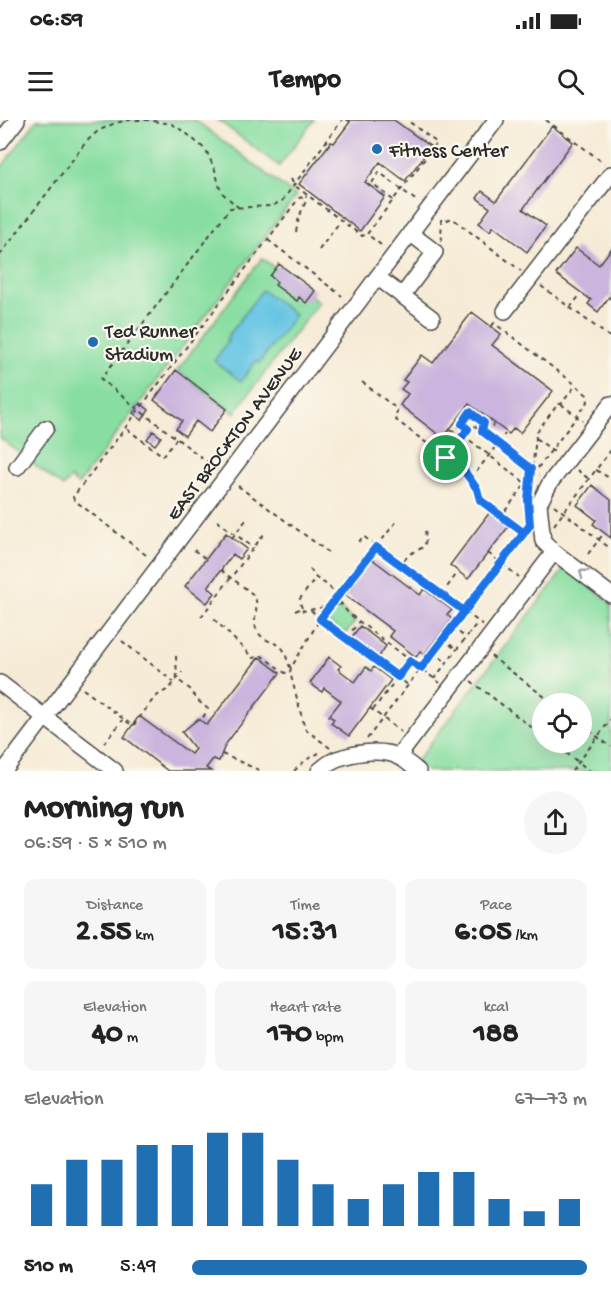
<!DOCTYPE html>
<meta charset="utf-8">
<style>
:root{--surface:#fff;--page:#f6f6f6;--text:#222;--muted:#767676;--accent:#1f6fb2}
body{margin:0;font-family:"Gochi Hand",sans-serif;background:var(--page);color:var(--text);height:100vh;display:flex;flex-direction:column;font-size:22px;white-space:nowrap}
*{box-sizing:border-box;margin:0}
p{font-size:20px;color:var(--muted)}
.icon{flex:none;width:33px;height:33px;fill:none;stroke:currentColor;stroke-width:2;stroke-linecap:round;stroke-linejoin:round}
.map{position:relative;height:651px;overflow:hidden}
.panel{display:flex;flex-direction:column;background:var(--surface);flex:1}
.panel>*{flex:none}
.tools{position:absolute;left:532px;top:573px;display:grid;gap:12px}
.tools a{display:grid;place-items:center;width:60px;height:60px;border-radius:50%;background:var(--surface);box-shadow:0 6px 24px #0002;font-size:30px}
.pin{position:absolute;display:grid;place-items:center;width:51px;height:51px;color:#fff;margin:-26px;border:3px solid #fff;border-radius:50%;box-shadow:0 2px 6px #0007}
.round{display:grid;place-items:center;flex:none;width:63px;height:63px;border-radius:32px;background:var(--page)}
.overview{display:flex;align-items:center;justify-content:space-between;height:102px;padding:0 24px}
h1{font-size:33px;font-weight:700;line-height:45px}
.figures{display:grid;grid-template-columns:repeat(3,1fr);gap:9px;height:102px;padding:6px 24px}
.figures div{display:grid;align-content:center;border-radius:12px;background:var(--page);text-align:center}
.figures b{font-size:30px;font-weight:700}
.figures small{font-size:16px;font-weight:400}
.figures p{font-size:16px}
.chart{height:168px;padding:12px 24px}
.chart p{display:flex;justify-content:space-between}
.chart svg{width:100%;height:108px;margin-top:6px;stroke:var(--accent);stroke-width:6}
ul{padding:0 24px;list-style:none;font-size:20px}
li{display:grid;grid-template-columns:96px 72px 1fr;align-items:center;height:45px}
li i{height:15px;border-radius:8px;background:var(--accent)}
.status{display:flex;justify-content:space-between;align-items:center;height:42px;padding:0 30px;background:var(--surface);direction:ltr}
.status svg{height:16px;fill:currentColor}
header{display:flex;justify-content:space-between;align-items:center;height:78px;padding:0 24px;background:var(--surface);font-size:27px;font-weight:700}
.map>svg:first-child{display:block}
.green{fill:#88dea2;stroke:#5a8466;stroke-width:1.5;fill-rule:evenodd}
.water{fill:#64c5e3;stroke:#487887;stroke-width:1.5}
.building{fill:#cbb4dd}
.lines{fill:none;stroke-linecap:round;stroke-linejoin:round}
.minor-casing{stroke:#494845;stroke-width:18}
.path{stroke:#494845;stroke-width:2;stroke-dasharray:4.5 4.5;stroke-linecap:butt}
.minor{stroke:#fff;stroke-width:15}
.oneway{stroke:#a0a0a0}
.route-casing{stroke:#fff;stroke-width:12}
.route{stroke:#1a73e8;stroke-width:8}
.poi-dot{fill:#1f6fb2;stroke:#fbf7ec;stroke-width:2}
.labels{text-anchor:middle;stroke-width:4.5;stroke-linejoin:round;paint-order:stroke}
.poi-label{font-size:20px;fill:#2b2b2b;stroke:#fbf7ec;text-anchor:start}
.street-label{font-size:20px;fill:#2b2b2b;stroke:#fbf7ec}
</style>
<div class="status"><b>06:59</b><svg viewBox="0 0 49 12"><path d="M0 12V9h3v3zM5 12V6h3v6zM10 12V3h3v9zM15 12V0h3v12zM26 1h20v11H26zM47 4h2v5h-2z"/></svg></div>
<header><svg class="icon" aria-label="menu" viewBox="0 0 24 24"><path d="M4 6h16M4 12h16M4 18h16"/></svg>Tempo<svg class="icon" aria-label="search" viewBox="0 0 24 24"><circle cx="10" cy="10" r="6"/><path d="M15 15l6 6"/></svg></header>
<div class="map">
<svg width="611" height="651" viewBox="0 0 611 651">
<rect width="100%" height="100%" fill="#fbf7ec"/>
<filter id="ink" filterUnits="userSpaceOnUse"><feTurbulence type="fractalNoise" baseFrequency=".0167" numOctaves="2"/><feDisplacementMap in="SourceGraphic" scale="12" xChannelSelector="R" yChannelSelector="G"/><feConvolveMatrix kernelMatrix="1 2 1 2 8 2 1 2 1" color-interpolation-filters="sRGB"/></filter>
<filter id="wash" filterUnits="userSpaceOnUse"><feTurbulence type="fractalNoise" baseFrequency=".008" numOctaves="4" result="noise"/><feDisplacementMap in="SourceGraphic" scale="24" xChannelSelector="R" yChannelSelector="G"/><feGaussianBlur stdDeviation="1.35" result="paint"/><feColorMatrix in="noise" values="0 0 0 0 0 0 0 0 0 0 0 0 0 0 0 0 0 1.4 0 .05"/><feComposite in="paint" operator="in"/></filter>
<g filter="url(#wash)">
<rect width="100%" height="100%" fill="#f6ebd6"/>
<path class="green" d="M 37,0 L 195,0 L 296,76 L 78,365 L 70,358 L 63,367 L 0,318 L 0,49 Z
M 218,0 L 314,0 L 279,46 Z
M 262,138 L 319,182 L 234,293 L 177,251 Z
M 565,448 L 611,483 L 611,651 L 427,651 L 416,642 ZM 543,584 L 582,584 L 582,622 L 543,622 Z
M 341,489 L 355,502 L 345,514 L 323,499 L 329,490 Z"/>
<path class="water" d="M 262,170 L 295,195 L 259,243 L 256,241 L 241,261 L 214,241 L 228,221 L 226,219 Z"/>
<g id="blocks">
<path class="building" d="M 347,0 L 394,0 L 431,27 L 405,61 L 380,42 L 365,62 L 385,77 L 360,111 L 299,64 L 331,22 L 334,23 L 350,2 Z
M 552,6 L 573,22 L 523,89 L 546,106 L 527,132 L 493,106 L 490,111 L 479,103 L 490,88 L 477,78 L 482,71 L 496,81 Z
M 576,128 L 599,145 L 611,129 L 611,179 L 609,177 L 598,192 L 588,184 L 591,180 L 556,154 Z
M 279,144 L 315,171 L 306,183 L 299,177 L 297,181 L 275,165 L 277,162 L 270,156 Z
M 472,192 L 501,214 L 492,225 L 553,271 L 520,313 L 514,308 L 509,314 L 469,284 L 443,318 L 400,285 L 408,274 L 401,269 L 407,262 L 403,260 L 422,235 L 433,243 Z
M 176,250 L 227,289 L 210,312 L 196,301 L 185,316 L 176,309 L 182,301 L 154,280 Z
M 140,283 L 149,290 L 142,300 L 133,293 Z
M 153,311 L 161,317 L 155,325 L 147,319 Z
M 592,365 L 611,380 L 611,418 L 593,404 L 596,400 L 577,385 Z
M 490,392 L 509,406 L 468,459 L 450,445 Z
M 226,413 L 247,429 L 239,439 L 233,434 L 208,467 L 215,473 L 207,483 L 185,466 Z
M 372,439 L 420,475 L 424,469 L 452,490 L 447,495 L 452,499 L 424,535 L 420,531 L 416,537 L 389,516 L 393,511 L 345,475 Z
M 360,506 L 386,526 L 378,538 L 351,518 Z
M 259,537 L 280,553 L 225,625 L 219,641 L 213,639 L 206,648 L 211,651 L 168,651 L 124,617 L 139,596 L 191,634 L 195,629 L 182,612 L 198,599 L 207,605 Z
M 329,537 L 341,546 L 338,549 L 355,562 L 366,547 L 371,551 L 374,547 L 391,560 L 349,616 L 331,603 L 334,599 L 329,596 L 341,581 L 324,568 L 322,572 L 310,563 Z"/>
</g>
</g>
<g filter="url(#ink)">
<use href="#blocks" fill-opacity="0" stroke="#494845" stroke-width="1.5"/>
<g class="lines">
<g class="minor-casing">
<path id="minor" d="M 0,22 L 17,0
M 377,157 L 432,198
M 402,176 L 435,132 L 410,113
M 505,191 L 611,54
M 611,284 L 550,363 L 539,384 L 543,421 L 554,432 L 611,475
M 17,347 L 46,308
M 0,563 L 115,651
M 398,637 L 554,432
M 4,651 L 496,0
M 319,651 C 326,645 333,639 343,637 C 359,632 384,629 399,637 C 405,640 412,646 418,651"/>
</g>
<path class="path" d="M 546,0 L 604,43
M 291,59 L 294,65 L 362,116 L 367,114
M 393,80 L 372,63 L 379,52 L 418,82
M 296,112 L 299,97 L 306,81 L 306,76
M 268,120 L 342,176
M 442,121 L 441,100 L 445,101 L 452,98 L 521,151
M 381,125 L 367,114 L 437,23 L 407,0
M 319,130 L 341,100
M 0,135 L 86,22 L 98,11 L 115,3 L 129,0 L 148,0 L 172,4 L 186,13 L 206,30 L 215,50 L 221,72 L 239,88
M 541,166 L 611,218
M 570,188 L 580,175
M 492,206 L 494,203 L 576,265 L 587,275 L 588,282 L 499,399
M 362,262 L 397,289 L 397,292 L 395,297 L 396,300 L 465,352 L 477,369 L 480,380 L 524,413
M 561,284 L 583,301
M 127,309 L 163,336 L 176,319
M 450,310 L 455,311 L 470,292 L 484,303 L 483,310
M 487,314 L 494,304
M 463,315 L 525,363
M 536,318 L 557,334
M 446,337 L 472,304 L 539,355
M 217,349 L 139,290 L 101,259 L 230,88 L 272,86 L 282,81 L 342,0
M 577,350 L 589,359
M 596,350 L 611,359
M 471,359 L 505,314
M 238,366 L 328,432
M 529,374 L 536,318 L 535,314 L 558,284 L 561,284 L 576,265
M 554,385 L 611,429
M 217,401 L 254,428
M 554,405 L 611,330
M 232,418 L 246,400
M 359,422 L 363,416 L 483,505
M 194,430 L 206,439
M 488,433 L 519,457
M 588,434 L 604,413
M 146,435 L 74,380 L 73,377 L 299,78 L 306,76 L 307,74
M 399,448 C 402,444 404,440 408,436 C 421,425 428,433 425,410
M 310,449 L 316,458 L 329,466 L 348,493 L 440,563
M 221,450 C 227,456 251,471 254,476 C 261,486 250,501 258,512 C 264,522 274,521 281,527 C 287,532 286,542 291,548
M 442,474 L 458,452
M 302,488 L 299,480 L 316,458
M 311,490 L 320,499 L 408,565
M 295,491 L 302,488 L 303,491 L 342,484
M 201,497 L 264,414
M 214,499 L 253,538 L 262,536 L 285,553 L 290,552
M 452,507 L 466,518
M 347,518 L 359,501
M 443,519 L 457,530
M 122,521 L 174,562
M 433,532 L 447,543
M 176,536 L 177,559 L 191,570 L 195,578 L 208,589 L 201,601
M 491,536 L 554,584
M 434,559 L 478,502
M 471,561 L 543,616
M 83,569 L 133,606 L 155,577 L 170,568 L 182,552
M 370,588 L 401,612
M 373,590 L 410,541
M 582,605 L 611,627
M 367,619 L 527,409
M 552,622 L 590,651
M 104,623 L 123,600
M 330,628 L 305,609 L 290,552 L 291,548 L 320,499 L 396,402
M 222,634 L 261,651
M 294,651 L 306,640 L 319,633
M 572,651 L 611,599"/>
<use href="#minor" class="minor"/>
</g>
<defs><path id="oneway-chevron" d="M-2-3.5L2.5 0L-2 3.5" fill="none" stroke-width="1.6" stroke-linecap="round" stroke-linejoin="round" transform="scale(1.5)"/></defs>
<use class="oneway" href="#oneway-chevron" transform="translate(583 453) rotate(-142)"/>
</g>
<g class="lines" filter="url(#ink)">
<g class="route-casing">
<path id="route" d="M 446,338 L 465,352 L 477,369 L 480,380 L 524,413 L 464,491 L 376,427 L 320,499 L 398,557 L 410,541 L 421,548 C 457,501 494,453 530,405 L 528,380 L 531,349 L 482,311 L 484,303 L 470,292 L 462,304 L 468,309 L 446,338"/>
</g>
<use href="#route" class="route"/>
</g>
<g class="poi-dot">
<circle cx="377" cy="29" r="6"/>
<circle cx="93" cy="222" r="6"/>
</g>
<g class="labels">
<g class="poi-label">
<text x="389" y="36">Fitness Center</text>
<text x="105" y="217">Ted Runner<tspan x="105" dy="23">Stadium</tspan></text>
</g>
<g class="street-label">
<text transform="translate(233 313) rotate(-53)" y="7">EAST BROCKTON AVENUE</text>
</g>
</g>
</svg>
<div class="tools">
<a><svg class="icon" aria-label="locate" viewBox="0 0 24 24"><circle cx="12" cy="12" r="6"/><path d="M12 2v4M12 18v4M2 12h4M18 12h4"/></svg></a>
</div>
<div class="pin" style="left:446px;top:338px;background:#1e9e55"><svg class="icon" aria-label="arrive" viewBox="0 0 24 24"><path d="M6 21V4h12l-3 4 3 4H6"/></svg></div>
</div>
<section class="panel">
<div class="overview"><div><h1>Morning run</h1><p>06:59 · 5 × 510 m</p></div><a class="round"><svg class="icon" aria-label="share" viewBox="0 0 24 24"><path d="M12 15V3M7 8l5-5 5 5M5 13v7h14v-7"/></svg></a></div>
<div class="figures">
<div><p>Distance</p><b>2.55<small> km</small></b></div>
<div><p>Time</p><b>15:31</b></div>
<div><p>Pace</p><b>6:05<small> /km</small></b></div>
</div>
<div class="figures">
<div><p>Elevation</p><b>40<small> m</small></b></div>
<div><p>Heart rate</p><b>170<small> bpm</small></b></div>
<div><p>kcal</p><b>188</b></div>
</div>
<div class="chart"><p><span>Elevation</span>67–73 m</p>
<svg viewBox="0 0 160 44" preserveAspectRatio="none"><path d="M5 44V27M15 44V17M25 44V17M35 44V11M45 44V11M55 44V6M65 44V6M75 44V17M85 44V27M95 44V33M105 44V27M115 44V22M125 44V22M135 44V33M145 44V38M155 44V33"/></svg>
</div>
<ul>
<li><b>510 m</b>5:49<i style="width:100%"></i></li>
</ul>
</section>
